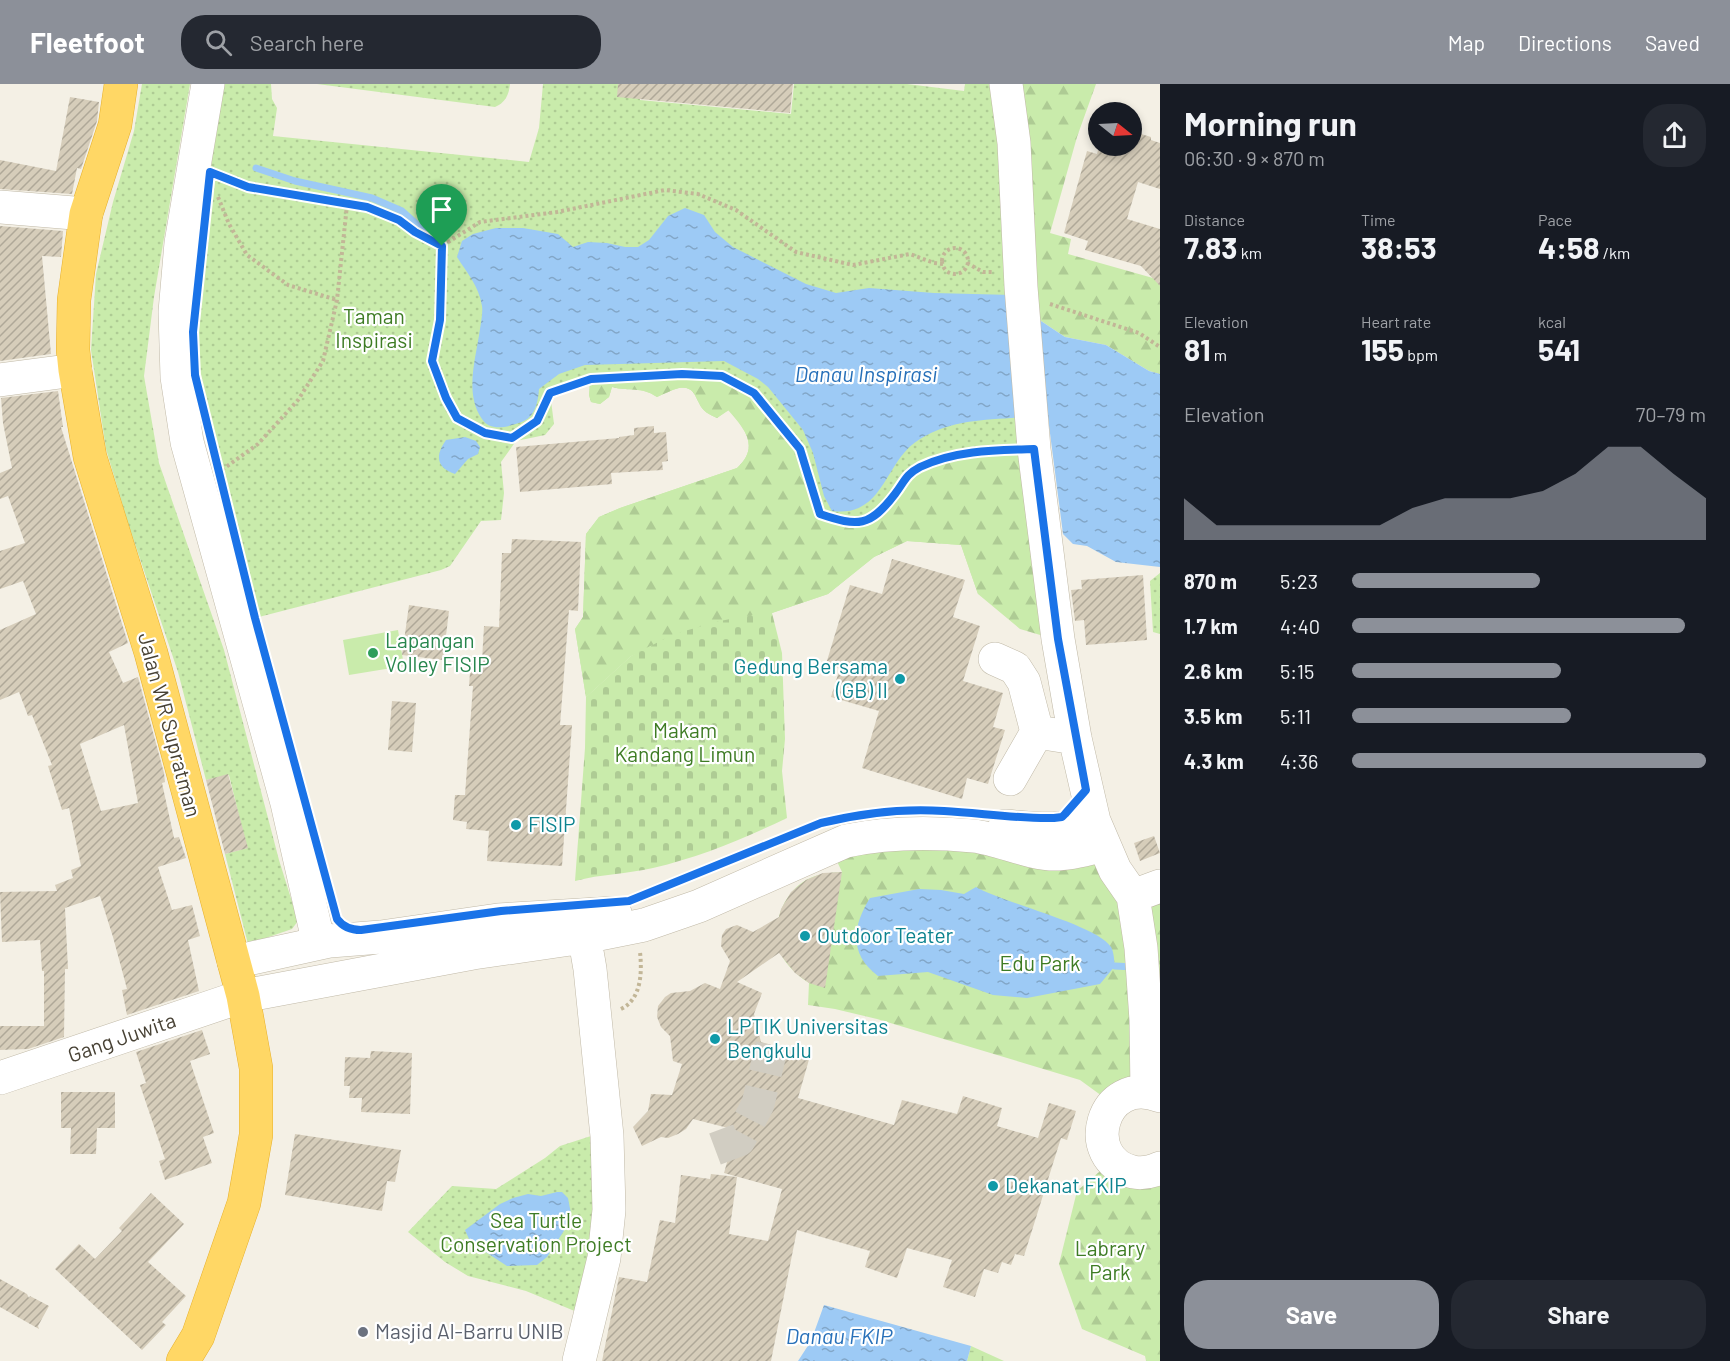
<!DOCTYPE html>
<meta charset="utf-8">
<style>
:root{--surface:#171b24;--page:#242831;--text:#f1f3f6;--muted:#9ea1a6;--accent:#8c9099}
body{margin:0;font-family:Barlow,sans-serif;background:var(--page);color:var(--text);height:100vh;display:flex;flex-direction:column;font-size:22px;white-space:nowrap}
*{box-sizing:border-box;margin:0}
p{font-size:20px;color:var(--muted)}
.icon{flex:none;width:33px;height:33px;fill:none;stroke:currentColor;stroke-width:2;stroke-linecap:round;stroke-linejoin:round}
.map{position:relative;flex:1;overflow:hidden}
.sheet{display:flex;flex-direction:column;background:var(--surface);width:570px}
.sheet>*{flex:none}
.needle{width:39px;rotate:108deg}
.controls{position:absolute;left:1088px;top:18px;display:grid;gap:12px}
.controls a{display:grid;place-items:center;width:54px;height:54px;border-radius:50%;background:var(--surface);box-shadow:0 3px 9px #0003;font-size:30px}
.pin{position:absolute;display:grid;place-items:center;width:51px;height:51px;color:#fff;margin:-62px -26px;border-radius:50% 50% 50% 0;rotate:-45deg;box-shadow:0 0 6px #0007}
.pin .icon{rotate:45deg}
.round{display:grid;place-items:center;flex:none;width:63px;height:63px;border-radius:24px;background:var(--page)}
.head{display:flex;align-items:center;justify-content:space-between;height:102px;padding:0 24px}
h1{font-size:33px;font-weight:700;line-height:45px}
.figures{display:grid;grid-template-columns:repeat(3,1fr);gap:9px;height:102px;padding:6px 24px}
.figures div{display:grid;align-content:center}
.figures b{font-size:30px;font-weight:700}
.figures small{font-size:16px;font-weight:400}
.figures p{font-size:16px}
.chart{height:168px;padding:12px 24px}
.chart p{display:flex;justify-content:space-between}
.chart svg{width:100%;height:108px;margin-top:6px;fill:var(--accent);opacity:.7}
.action{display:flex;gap:12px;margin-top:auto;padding:12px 24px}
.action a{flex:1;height:69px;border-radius:24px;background:var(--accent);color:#fff;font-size:24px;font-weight:700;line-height:69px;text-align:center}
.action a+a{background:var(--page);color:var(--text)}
ul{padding:0 24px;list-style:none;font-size:20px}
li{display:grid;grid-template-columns:96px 72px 1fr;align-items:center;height:45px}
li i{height:15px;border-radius:8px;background:var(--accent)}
header{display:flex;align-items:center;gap:36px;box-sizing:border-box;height:84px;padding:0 30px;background:var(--accent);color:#fff}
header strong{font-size:28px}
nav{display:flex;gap:33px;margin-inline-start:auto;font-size:21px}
.search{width:420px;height:54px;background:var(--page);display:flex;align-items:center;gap:15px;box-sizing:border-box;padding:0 21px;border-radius:24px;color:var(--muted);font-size:22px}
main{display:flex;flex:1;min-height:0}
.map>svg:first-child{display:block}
.grass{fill:url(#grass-dots)}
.forest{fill:url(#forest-firs)}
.wetland{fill:url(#wetland-marsh)}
.cemetery{fill:url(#cemetery-stones)}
.garden{fill:#c9ebab}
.water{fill:url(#water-ripples)}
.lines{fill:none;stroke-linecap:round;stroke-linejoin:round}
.stream{stroke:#9dcaf5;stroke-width:7}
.building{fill:url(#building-hatch);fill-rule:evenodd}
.minor-tunnel{stroke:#d1cdc2;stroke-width:33;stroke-dasharray:33 16;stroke-linecap:butt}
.minor-casing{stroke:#c0b9a7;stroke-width:34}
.highway-casing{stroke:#e7b02c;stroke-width:34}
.path{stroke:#c2b697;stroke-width:4;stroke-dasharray:3 3;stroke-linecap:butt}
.minor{stroke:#fff;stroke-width:33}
.highway{stroke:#ffd765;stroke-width:33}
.route-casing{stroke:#fff;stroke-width:12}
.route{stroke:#1a73e8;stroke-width:8}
.leisure-dot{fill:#2e9e5b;stroke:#fff;stroke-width:2}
.culture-dot{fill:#0f9aa8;stroke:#fff;stroke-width:2}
.worship-dot{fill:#6b7280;stroke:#fff;stroke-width:2}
.labels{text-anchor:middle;stroke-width:4.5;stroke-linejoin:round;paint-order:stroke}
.park-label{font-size:21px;fill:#3e7c24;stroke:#fff}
.leisure-label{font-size:21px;fill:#27864d;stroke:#fff;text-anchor:start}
.culture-label{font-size:21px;fill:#0d838f;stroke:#fff;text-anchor:start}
.street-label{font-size:21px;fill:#474134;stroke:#fff}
.worship-label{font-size:21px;fill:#5b616d;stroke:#fff;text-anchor:start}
.water-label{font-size:22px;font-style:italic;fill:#2770b9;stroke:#fff}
</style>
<header>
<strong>Fleetfoot</strong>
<div class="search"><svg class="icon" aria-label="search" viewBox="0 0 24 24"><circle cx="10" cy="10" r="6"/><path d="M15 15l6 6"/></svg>Search here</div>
<nav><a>Map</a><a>Directions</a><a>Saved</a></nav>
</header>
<main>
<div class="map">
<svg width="1160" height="1277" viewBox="0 0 1160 1277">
<defs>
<pattern id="grass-dots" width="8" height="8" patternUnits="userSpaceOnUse" patternTransform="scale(1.5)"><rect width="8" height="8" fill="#c9ebab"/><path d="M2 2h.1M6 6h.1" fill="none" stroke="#aecb94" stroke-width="1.8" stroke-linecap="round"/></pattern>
<pattern id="forest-firs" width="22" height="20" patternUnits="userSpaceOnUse" patternTransform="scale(1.5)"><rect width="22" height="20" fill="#c9ebab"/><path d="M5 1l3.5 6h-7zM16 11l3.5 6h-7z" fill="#aecb94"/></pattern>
<pattern id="wetland-marsh" width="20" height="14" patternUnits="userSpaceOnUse" patternTransform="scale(1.5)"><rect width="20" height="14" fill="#c9ebab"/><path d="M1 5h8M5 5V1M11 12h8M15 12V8" fill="none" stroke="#aecb94"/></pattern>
<pattern id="cemetery-stones" width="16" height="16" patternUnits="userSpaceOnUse" patternTransform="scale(1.5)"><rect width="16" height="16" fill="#c9ebab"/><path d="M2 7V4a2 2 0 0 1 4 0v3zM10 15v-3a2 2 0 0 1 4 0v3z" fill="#aecb94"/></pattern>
<pattern id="water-ripples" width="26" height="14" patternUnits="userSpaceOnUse" patternTransform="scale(1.5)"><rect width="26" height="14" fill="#9dcaf5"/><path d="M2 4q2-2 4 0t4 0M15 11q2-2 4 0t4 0" fill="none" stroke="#82a6c7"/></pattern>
<pattern id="building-hatch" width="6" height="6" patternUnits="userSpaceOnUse" patternTransform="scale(1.5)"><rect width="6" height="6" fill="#d6cdba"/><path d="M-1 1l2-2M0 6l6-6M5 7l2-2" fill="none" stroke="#afa898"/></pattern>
</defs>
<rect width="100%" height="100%" fill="#f4f0e5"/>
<path class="grass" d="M 142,0 L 190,0 L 154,213 L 144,292 L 159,379 L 224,566 L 279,776 L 298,837 L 292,845 L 248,860 L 225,770 L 247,764 L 229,691 L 206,696 L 178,588 L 128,439 L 106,365 L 91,266 L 96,190 L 113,118 L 134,47 Z
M 220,0 L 271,0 L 272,15 L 277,24 L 273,52 L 529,78 L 539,44 L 543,0 L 641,0 L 640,16 L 791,30 L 794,0 L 907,0 L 964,7 L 965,0 L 999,0 L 1034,329 L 978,510 L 961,461 L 907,457 L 874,473 L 828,510 L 772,529 L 747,532 L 631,572 L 586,613 L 575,545 L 583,533 L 586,450 L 599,433 L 620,424 L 737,384 C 760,363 745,345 728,326 L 717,334 C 710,331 702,327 699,319 C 694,309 692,302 679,304 C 671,306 664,310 657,313 C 641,302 630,308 612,303 L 609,313 L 600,320 L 591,318 L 589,311 L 590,295 L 550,309 L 554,340 L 545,351 L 516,357 L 501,378 L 504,409 L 501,436 L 481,437 L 450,482 L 441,486 L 255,534 L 195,291 L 193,248 Z
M 317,0 L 510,0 C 509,11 505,19 495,23 Z
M 1160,489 L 1160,550 L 1153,548 L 1150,497 Z
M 591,1052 L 598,1126 L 577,1228 L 526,1207 L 468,1192 L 445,1178 L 408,1148 L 452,1102 L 496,1105 L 545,1074 L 560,1062 Z"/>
<path class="forest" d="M 1015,0 L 1096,0 L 1077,53 L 1050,149 L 1071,155 L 1068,170 L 1160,196 L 1160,290 L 1149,287 L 1106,261 L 1065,253 L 1035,233 Z
M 682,290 L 722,292 L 754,309 L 800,365 L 820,430 C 858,443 874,443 897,407 C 900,402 902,395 906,391 C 929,370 996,366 1026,365 L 1047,553 L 1020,545 L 978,510 L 961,461 L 907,457 L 874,473 L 828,510 L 772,529 L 720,537 L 674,550 L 631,572 L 586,613 L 575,545 L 583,533 L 586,450 L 599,433 L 620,424 L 737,384 C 760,363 745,345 729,326 L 717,334 C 710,331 702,327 699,319 C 694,309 692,302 679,304 C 671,306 664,310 657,313 C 641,302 630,308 612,303 L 609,313 L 600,320 L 591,318 L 589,311 L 591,295 Z
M 901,758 L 1107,771 L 1115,786 L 1160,802 L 1160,1012 L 1113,1020 L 1080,996 L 877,935 L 835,925 L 808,921 L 809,899 C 800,893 792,887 785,877 C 768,851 779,812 806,796 C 817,790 829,789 842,788 L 834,771 Z
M 1113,1076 L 1160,1084 L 1160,1277 L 1146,1277 L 1145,1272 L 1082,1245 L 1059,1180 L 1077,1107 Z"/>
<path class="wetland" d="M 971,1262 L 1004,1277 L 967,1277 Z"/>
<path class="cemetery" d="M 762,529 L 772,529 L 782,569 L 785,655 L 782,687 L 787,734 C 743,755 700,773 653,784 C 627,790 601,790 575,797 L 585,664 L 586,613 L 631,572 L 674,550 L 720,537 Z"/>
<path class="garden" d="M 398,546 L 404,582 L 349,591 L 343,556 Z"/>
<path class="water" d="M 685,124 L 704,131 L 715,148 L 733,163 L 806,200 L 836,209 L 869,204 L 934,209 L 1013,211 L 1023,333 C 986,336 952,335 920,355 C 884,376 885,434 832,427 L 824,412 L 813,369 L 803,346 L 768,303 L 758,295 L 724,277 L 585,281 L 559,290 L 539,305 C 538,317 536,331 524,337 C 511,342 491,349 482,335 C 464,309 476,274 480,245 C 481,238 483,229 482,222 C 479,202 467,189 457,173 L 462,157 L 473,150 L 496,144 L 523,144 L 558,150 L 573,163 L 588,158 L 607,159 L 625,163 L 638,163 L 649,156 L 668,132 Z
M 1035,233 L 1065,253 L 1106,261 L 1149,287 L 1160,290 L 1160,483 L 1116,478 L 1087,462 L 1073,460 L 1063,450 Z
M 465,353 L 476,357 L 480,363 L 478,370 L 468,375 L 455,390 C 436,383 435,372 446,356 Z
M 976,803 C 1004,819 1097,841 1111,863 C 1114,868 1114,876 1115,882 L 1100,900 L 1027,914 L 993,911 L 928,888 L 878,892 C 849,870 852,843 870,814 L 919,805 L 941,806 L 964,810 Z
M 557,1108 L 562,1108 L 568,1114 L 571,1130 L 569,1139 L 547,1173 L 537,1181 L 507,1182 L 478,1163 L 469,1155 L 465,1146 L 500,1120 L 513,1114 L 528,1110 L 541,1112 Z
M 824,1221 L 971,1262 L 967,1277 L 798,1277 L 811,1257 Z"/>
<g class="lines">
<path class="stream" d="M 256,84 L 295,97 L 372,114 L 402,127 L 420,143 L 438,153
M 1115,882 L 1134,883"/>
</g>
<path class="building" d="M 618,0 L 793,0 L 790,29 L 617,13 Z
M 70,13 L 99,18 L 97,37 L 81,85 L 77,84 L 72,110 L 0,105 L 0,76 L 56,87 Z
M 1131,47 L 1151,53 L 1151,56 L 1160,59 L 1160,105 L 1138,98 L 1127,135 L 1160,145 L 1160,202 L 1141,182 L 1085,166 L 1088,157 L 1064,149 L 1087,67 L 1097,70 L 1099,62 L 1131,62 Z
M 0,142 L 63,147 L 61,173 L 42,172 L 51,270 L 0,277 Z
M 58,307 L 63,343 L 61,343 L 128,559 L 109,568 L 123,599 L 138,593 L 164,689 L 165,698 L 162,699 L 174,754 L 179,753 L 186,774 L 158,783 L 172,826 L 192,821 L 200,852 L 188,856 L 199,907 L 127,931 L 122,906 L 127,905 L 113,853 L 100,812 L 65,824 L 68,885 L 65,885 L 64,953 L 28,965 L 0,966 L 0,942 L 44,942 L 44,887 L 42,887 L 40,856 L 2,858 L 0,808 L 57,807 L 55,801 L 73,794 L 71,786 L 81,782 L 69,724 L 62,726 L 48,682 L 52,681 L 32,631 L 28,632 L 19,608 L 0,616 L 0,546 L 36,530 L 23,497 L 0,505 L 0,467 L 25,459 L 8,412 L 0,415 L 0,389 L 12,384 L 3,339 L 1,314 ZM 124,641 L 138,719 L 101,727 L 80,660 Z
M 654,342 L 654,349 L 666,348 L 668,377 L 662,378 L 663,386 L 611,389 L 612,400 L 520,408 L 516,363 L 619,354 L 619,353 L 634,351 L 634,344 Z
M 512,455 L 581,458 L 578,527 L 569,526 L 560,641 L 572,641 L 562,782 L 487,777 L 489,747 L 466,745 L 467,738 L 453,736 L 455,711 L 465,711 L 473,602 L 469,602 L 471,575 L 482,576 L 484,542 L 499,543 L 502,469 L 511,469 Z
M 892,475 L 965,496 L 953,533 L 980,542 L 963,597 L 1003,609 L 993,643 L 1005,646 L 988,700 L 967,694 L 962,715 L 862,684 L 879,627 L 831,613 L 840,584 L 826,580 L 850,501 L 882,510 Z
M 1143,491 L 1147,556 L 1086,561 L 1084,536 L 1075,537 L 1071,506 L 1082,505 L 1081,496 Z
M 409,521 L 449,527 L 443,576 L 402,571 Z
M 392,617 L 416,619 L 412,668 L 388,666 Z
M 228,690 L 248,764 L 225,770 L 206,696 Z
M 1154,752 L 1160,769 L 1140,777 L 1134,759 Z
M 842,788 L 825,904 L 809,899 L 795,889 L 779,869 L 737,898 L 762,909 L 754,930 L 761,958 L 810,972 L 798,1014 L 894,1041 L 902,1016 L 957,1030 L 963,1012 L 1002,1024 L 997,1042 L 1038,1054 L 1049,1019 L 1076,1027 L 1067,1056 L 1061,1054 L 1024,1172 L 1015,1170 L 1011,1181 L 1002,1178 L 998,1189 L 984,1185 L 975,1213 L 943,1203 L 952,1176 L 907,1164 L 897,1194 L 865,1183 L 870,1167 L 797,1146 L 771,1277 L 602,1277 L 619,1193 L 647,1198 L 660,1136 L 675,1139 L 681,1091 L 710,1095 L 711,1090 L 737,1093 L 729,1150 L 768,1157 L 782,1105 L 724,1089 L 736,1046 L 693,1035 L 686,1045 L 678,1050 L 668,1054 L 661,1053 L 642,1062 L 633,1043 L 648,1027 L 651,1010 L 672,1011 L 682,980 L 673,977 L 670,952 L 661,943 L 657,933 L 658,922 L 665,913 L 671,909 L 690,907 L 705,899 L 720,905 L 730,877 L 721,862 L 722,851 L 726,845 L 737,841 L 753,848 L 779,833 L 781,825 L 791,808 L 806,796 L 823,789 Z
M 202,946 L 210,970 L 190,977 L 214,1049 L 203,1053 L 212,1079 L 165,1096 L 159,1077 L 165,1075 L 140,1001 L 146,999 L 136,968 Z
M 371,967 L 412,969 L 410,1030 L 361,1028 L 362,1014 L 349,1014 L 350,1002 L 344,1002 L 345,973 L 370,974 Z
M 61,1008 L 115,1008 L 115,1044 L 97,1044 L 96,1070 L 70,1070 L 71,1044 L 61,1044 Z
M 295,1050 L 401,1066 L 395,1098 L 387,1097 L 382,1127 L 285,1111 Z
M 151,1109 L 184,1140 L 148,1178 L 186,1212 L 162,1238 L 166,1241 L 142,1266 L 55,1185 L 79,1160 L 95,1175 L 122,1147 L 119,1144 Z
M 0,1195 L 27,1210 L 29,1214 L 30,1212 L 49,1222 L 38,1242 L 39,1245 L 0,1223 Z"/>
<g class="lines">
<path class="minor-tunnel" d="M 715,1065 L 739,1056 L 758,1020 L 772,961"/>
<g class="minor-casing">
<path id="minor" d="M 208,0 L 181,159 L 175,228 L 177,293 L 187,358 L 287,719 L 316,847 L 322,854 L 330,857
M 1006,0 L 1014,59 L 1021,203 L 1034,365 L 1058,555 L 1075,654 L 1094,737 L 1115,786 L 1133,812 L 1141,864 L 1146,936 L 1147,1008
M 0,123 L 86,130
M 0,296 L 75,286
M 995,575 L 1015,584 L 1024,598 L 1037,648 L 1075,654
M 1010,695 L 1037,648
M 1005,742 C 1040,745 1060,748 1094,737
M 1133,812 L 1160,802
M 234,878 L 330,857 L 381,853 L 498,836 L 615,829
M 0,994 L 243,912 L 473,869 L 584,853 L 644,841 L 699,822 L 846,757 C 888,748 932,748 974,752 C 1000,755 1029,770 1055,770 C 1071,770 1088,765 1104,761
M 1160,1012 C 1101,989 1079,1076 1133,1088 C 1143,1090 1151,1088 1160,1084
M 579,1277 L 604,1174 L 609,1126 L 607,1052 L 590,885 L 581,833"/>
</g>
<g class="highway-casing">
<path id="highway" d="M 121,0 L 115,41 L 86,130 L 74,216 L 73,266 L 75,286 L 90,373 L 151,569 L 243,912 L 256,984 L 256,1051 L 244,1119 L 198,1252 L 183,1277"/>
</g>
<path class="path" d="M 220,92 L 248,103 L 367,124 L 399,136 L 415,148 L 442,162
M 218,113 L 229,140 L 247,171 L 288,201 L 337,216
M942 177a13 13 0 1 1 26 0a13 13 0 1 1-26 0Z
M 967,179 L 983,188 L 992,188
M 943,180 L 934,179 L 910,170 L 853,181 L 796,168 L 736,126 L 698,110 L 665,106 L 557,128 L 480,138 L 442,162 L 439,235 L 432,277 L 446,314 L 457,334 L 485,349 L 512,354 L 538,337 L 550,309 L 591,295 L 682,290 L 722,292 L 754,309 L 800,365 L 820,430 C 858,443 870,443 896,409 C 900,404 902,395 908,390 C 931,372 978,366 1007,366
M 1050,220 L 1139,249 L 1160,263
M 222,386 L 258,360 L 298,316 L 323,277 L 337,216 L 347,121
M 621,925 C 642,915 642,887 640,868"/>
<use href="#minor" class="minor"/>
<use href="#highway" class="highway"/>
</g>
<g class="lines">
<g class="route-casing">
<path id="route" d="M 210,88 L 248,103 L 367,123 L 399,136 L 415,148 L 442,162 L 440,236 L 432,277 L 446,314 L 457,334 L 485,349 L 512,354 L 537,337 L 550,309 L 591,295 L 682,290 L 722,292 L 754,309 L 800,365 L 820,430 C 858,443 870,443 895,410 C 905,397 905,391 920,383 C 955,366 997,366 1034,365 L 1058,555 L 1086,706 L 1065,730 L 1062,733 L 1054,734 C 1017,735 981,729 944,727 C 902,724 862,729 821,739 L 629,817 L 501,827 L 361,846 C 351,846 343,843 337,835 L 255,534 L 195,291 L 193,248 Z"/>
</g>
<use href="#route" class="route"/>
</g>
<circle class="leisure-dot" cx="373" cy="569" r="6"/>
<g class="culture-dot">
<circle cx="900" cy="595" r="6"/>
<circle cx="516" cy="741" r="6"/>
<circle cx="805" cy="852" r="6"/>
<circle cx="715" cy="955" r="6"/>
<circle cx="993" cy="1102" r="6"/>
</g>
<circle class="worship-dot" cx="363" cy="1248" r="6"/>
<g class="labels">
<g class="park-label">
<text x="374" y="240">Taman<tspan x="374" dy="24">Inspirasi</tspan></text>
<text x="685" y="654">Makam<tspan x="685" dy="24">Kandang Limun</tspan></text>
<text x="1040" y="887">Edu Park</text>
<text x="536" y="1144">Sea Turtle<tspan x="536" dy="24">Conservation Project</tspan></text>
<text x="1110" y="1172">Labrary<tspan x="1110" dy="24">Park</tspan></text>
</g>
<g class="leisure-label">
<text x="385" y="564">Lapangan<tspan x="385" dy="24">Volley FISIP</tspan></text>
</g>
<g class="culture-label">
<text x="888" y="590" text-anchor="end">Gedung Bersama<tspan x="888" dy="24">(GB) II</tspan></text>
<text x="528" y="748">FISIP</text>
<text x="817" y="859">Outdoor Teater</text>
<text x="727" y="950">LPTIK Universitas<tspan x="727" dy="24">Bengkulu</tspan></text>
<text x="1005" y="1109">Dekanat FKIP</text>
</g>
<g class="street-label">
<text transform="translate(169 641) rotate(75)" y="7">Jalan WR Supratman</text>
<text transform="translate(122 954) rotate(-19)" y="7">Gang Juwita</text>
</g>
<g class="worship-label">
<text x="375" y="1255">Masjid Al-Barru UNIB</text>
</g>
<g class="water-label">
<text x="866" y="298">Danau Inspirasi</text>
<text x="839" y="1260">Danau FKIP</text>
</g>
</g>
</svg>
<div class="controls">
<a><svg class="needle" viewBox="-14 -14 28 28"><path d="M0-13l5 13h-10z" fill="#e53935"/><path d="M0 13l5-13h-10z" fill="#9ea1a6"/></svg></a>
</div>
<div class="pin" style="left:442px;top:162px;background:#1e9e55"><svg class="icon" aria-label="arrive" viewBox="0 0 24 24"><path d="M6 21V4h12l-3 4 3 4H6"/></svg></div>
</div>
<section class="sheet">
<div class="head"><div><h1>Morning run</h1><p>06:30 · 9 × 870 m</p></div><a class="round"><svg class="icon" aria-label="share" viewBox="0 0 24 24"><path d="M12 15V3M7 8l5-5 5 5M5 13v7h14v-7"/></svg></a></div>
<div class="figures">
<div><p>Distance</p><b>7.83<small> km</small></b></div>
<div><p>Time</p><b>38:53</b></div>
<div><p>Pace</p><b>4:58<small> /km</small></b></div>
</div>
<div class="figures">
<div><p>Elevation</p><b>81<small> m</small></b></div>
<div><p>Heart rate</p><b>155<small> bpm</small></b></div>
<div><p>kcal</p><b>541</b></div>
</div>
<div class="chart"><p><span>Elevation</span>70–79 m</p>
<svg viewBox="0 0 160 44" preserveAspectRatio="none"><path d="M0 44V27L10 38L20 38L30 38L40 38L50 38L60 38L70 31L80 27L90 27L100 27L110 24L120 17L130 6L140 6L150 17L160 27V44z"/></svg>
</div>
<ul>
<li><b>870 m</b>5:23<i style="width:53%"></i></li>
<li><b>1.7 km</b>4:40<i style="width:94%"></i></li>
<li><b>2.6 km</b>5:15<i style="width:59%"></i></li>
<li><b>3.5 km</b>5:11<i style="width:62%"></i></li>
<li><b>4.3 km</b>4:36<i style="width:100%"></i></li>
</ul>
<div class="action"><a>Save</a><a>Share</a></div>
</section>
</main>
